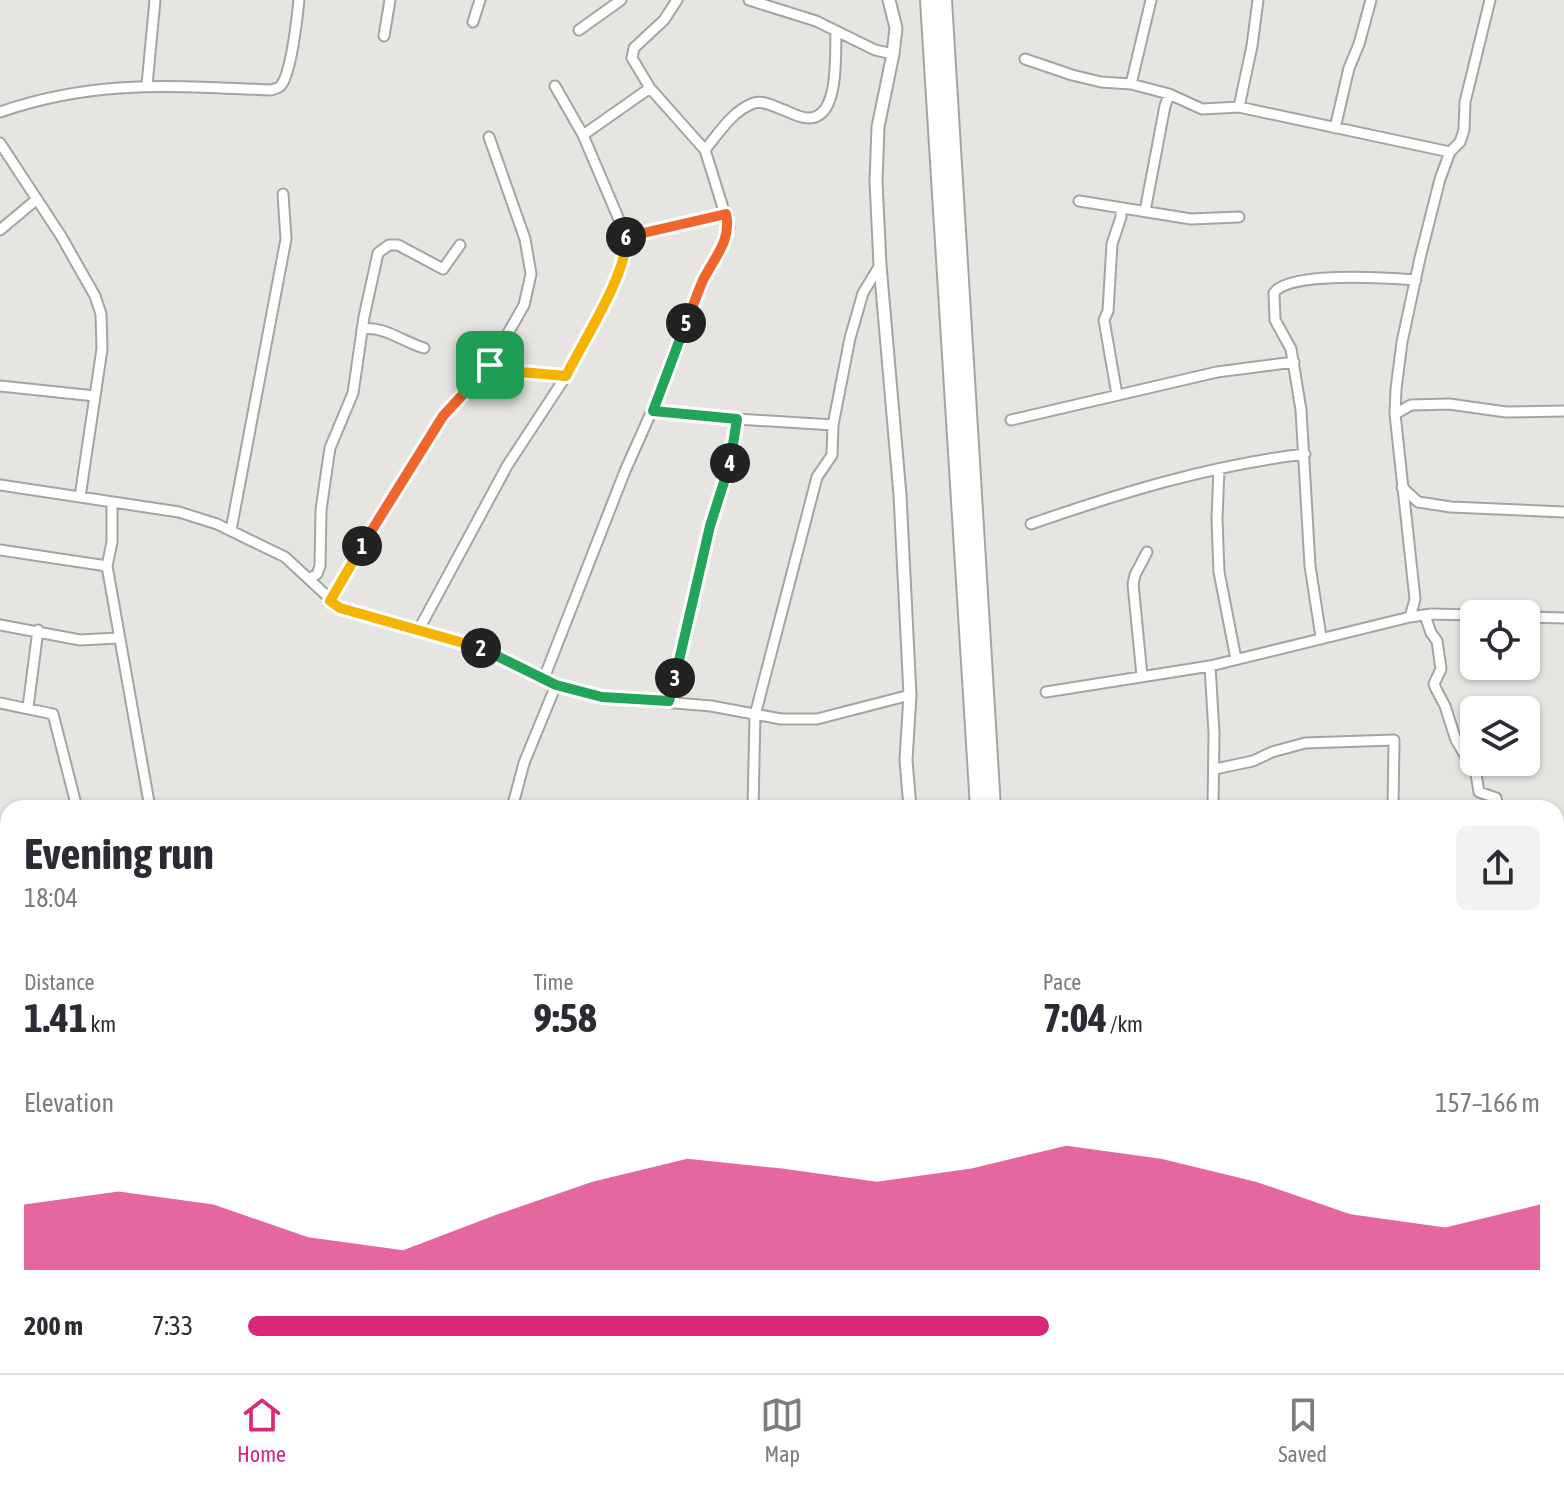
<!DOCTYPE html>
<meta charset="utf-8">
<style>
:root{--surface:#fff;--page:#f2f2f3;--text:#2b2b33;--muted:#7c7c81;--line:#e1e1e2;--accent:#db2777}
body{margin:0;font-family:"Asap Condensed",sans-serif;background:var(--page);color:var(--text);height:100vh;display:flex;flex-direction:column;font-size:30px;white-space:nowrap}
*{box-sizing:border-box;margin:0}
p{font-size:26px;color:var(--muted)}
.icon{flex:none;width:44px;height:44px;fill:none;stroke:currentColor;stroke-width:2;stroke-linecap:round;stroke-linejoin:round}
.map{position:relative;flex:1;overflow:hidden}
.drawer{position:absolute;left:0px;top:800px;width:1564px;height:574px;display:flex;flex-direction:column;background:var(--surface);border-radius:24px 24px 0 0;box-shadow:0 2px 6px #0004}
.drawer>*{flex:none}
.tools{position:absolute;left:1460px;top:600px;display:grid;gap:16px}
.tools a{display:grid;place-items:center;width:80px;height:80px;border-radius:12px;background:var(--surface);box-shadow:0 2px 6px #0004;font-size:40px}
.pin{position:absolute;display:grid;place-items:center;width:68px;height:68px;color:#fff;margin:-34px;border-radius:16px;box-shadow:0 4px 12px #0006}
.km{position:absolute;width:40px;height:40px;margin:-20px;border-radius:50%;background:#222;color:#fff;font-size:22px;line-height:40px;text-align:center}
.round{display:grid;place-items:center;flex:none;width:84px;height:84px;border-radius:12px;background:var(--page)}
.overview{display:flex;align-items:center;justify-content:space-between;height:136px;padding:0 24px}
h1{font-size:44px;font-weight:700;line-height:60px}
.metrics{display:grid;grid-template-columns:repeat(3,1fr);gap:12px;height:136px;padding:8px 24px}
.metrics div{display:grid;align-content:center}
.metrics b{font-size:40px;font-weight:700}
.metrics small{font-size:22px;font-weight:400}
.metrics p{font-size:22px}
.chart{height:224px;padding:16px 24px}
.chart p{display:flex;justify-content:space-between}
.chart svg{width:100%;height:144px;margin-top:8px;fill:var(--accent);opacity:.7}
ul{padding:0 24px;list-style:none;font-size:26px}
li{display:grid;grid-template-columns:128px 96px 1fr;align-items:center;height:60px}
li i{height:20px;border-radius:10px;background:var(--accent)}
.menu{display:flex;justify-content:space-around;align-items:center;height:112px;border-top:2px solid var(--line);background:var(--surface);font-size:22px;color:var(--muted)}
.menu a{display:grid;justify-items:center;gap:4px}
.menu .selected{color:var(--accent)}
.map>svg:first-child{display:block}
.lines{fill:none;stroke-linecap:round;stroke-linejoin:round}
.minor-casing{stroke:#a4a4a1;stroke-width:13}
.tertiary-casing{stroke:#a4a4a1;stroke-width:15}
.motorway-casing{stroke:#a4a4a1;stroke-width:20}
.minor{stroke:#fff;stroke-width:9}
.tertiary{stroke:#fff;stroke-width:11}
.motorway{stroke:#fff;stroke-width:16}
.split-1-casing{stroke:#fff;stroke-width:16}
.split-2-casing{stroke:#fff;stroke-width:16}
.split-3-casing{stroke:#fff;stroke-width:16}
.split-4-casing{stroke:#fff;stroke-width:16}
.split-5-casing{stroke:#fff;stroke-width:16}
.split-6-casing{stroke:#fff;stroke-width:16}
.split-7-casing{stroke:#fff;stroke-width:16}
.split-1{stroke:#f0652b;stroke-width:10}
.split-2{stroke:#f5b400;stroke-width:10}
.split-3{stroke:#22a559;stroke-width:10}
.split-4{stroke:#22a559;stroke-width:10}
.split-5{stroke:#22a559;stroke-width:10}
.split-6{stroke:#f0652b;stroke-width:10}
.split-7{stroke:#f5b400;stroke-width:10}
</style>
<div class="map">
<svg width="1564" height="1373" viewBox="0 0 1564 1373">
<rect width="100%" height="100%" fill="#e6e5e2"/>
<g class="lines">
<g class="minor-casing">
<path id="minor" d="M 749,0 L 816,21 L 875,50 L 893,54
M 473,22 L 480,0
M 579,30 L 621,0
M 384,36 L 390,0
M 1025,59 L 1072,75 L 1101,82 L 1131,84 L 1169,94 L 1202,109 L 1239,107 L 1450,152
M 1131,84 L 1151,0
M 147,85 L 155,0
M 1239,107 L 1252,46 L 1258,0
M 0,112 C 95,79 173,86 271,90 C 276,88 279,89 282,84 C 292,69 297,19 299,0
M 1335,128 L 1349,68 L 1359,44 L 1371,0
M 583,135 L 650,88
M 0,143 L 61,236 L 95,296 L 101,314 L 102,349 L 80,497
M 705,150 C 718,134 733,110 754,103 C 764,100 775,107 784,110 C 791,113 800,118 808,118 C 840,119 835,54 836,32
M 1079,201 L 1191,219 L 1239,217
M 1145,211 L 1165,106 L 1169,94
M 0,230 L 37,199
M 626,236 L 726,214
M 362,329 C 383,325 405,343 424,348
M 490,365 L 510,371 L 566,376
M 0,386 L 95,396
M 1117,395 L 1104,320 L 1108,311 L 1112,244 L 1121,217 L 1121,208
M 653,411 L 737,419 L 833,425
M 1395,414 L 1411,405 L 1449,404 L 1506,412 L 1564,411
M 1011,420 L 1217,372 L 1294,362
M 1219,469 L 1217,519 L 1219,572 L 1236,659
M 0,485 L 179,512 L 217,524 L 285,557 L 340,608 L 483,649 L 556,685 L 582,692 L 602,697 L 711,706 L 781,719 L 817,719 L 910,695
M 1402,487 L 1418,502 L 1451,507 L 1564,512
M 112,504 L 112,542 L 107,566 L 150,808
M 1031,524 C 1120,493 1211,465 1305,454
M 231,530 L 286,239 L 283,194
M 0,550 L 107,566
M 309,579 L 317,574 L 320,566 L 321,510 L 328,461 L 330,448 L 353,393 L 364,317 L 378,253 L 389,245 L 398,245 L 443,269 L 460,245
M 330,601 L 443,416 L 490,365 L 524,305 L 531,274 L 525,239 L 489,137
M 1425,615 L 1431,633 L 1437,641 L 1441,669 L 1434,684 L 1436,689 L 1445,706 L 1456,740 L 1476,774 L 1479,792 L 1496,798 L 1498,808
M 1410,617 L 1415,599 L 1395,414 L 1396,389 L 1402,342 L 1420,258 L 1440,179 L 1450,152 L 1460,142 L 1464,130 L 1465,102 L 1490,0
M 1526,617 L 1564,618
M 0,625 L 80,640 L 118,638
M 418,631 L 507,466 L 566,376 L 621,270 L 627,248 L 626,236 L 583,135 L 555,86
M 1321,637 L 1310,566 L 1301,410 L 1291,349 L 1275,320 L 1274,293 C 1288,271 1389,278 1416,280
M 1210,666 L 1214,733 L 1213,808
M 1142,676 L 1133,584 L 1135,575 L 1147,552
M 544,678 L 625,471 L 670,370 L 703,281 L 721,248 L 729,227 L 705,150 L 650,88 L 632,58 L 634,48 L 664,20 L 677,0
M 1046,692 L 1210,666 L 1410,617 L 1431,614 L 1474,615
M 669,701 L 710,526 L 728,476 L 737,419
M 0,703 L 53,714 L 77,808
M 28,707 L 38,630
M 1215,769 L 1253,761 L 1272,752 L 1305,743 L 1394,740 L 1393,808
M 512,808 L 524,763 L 556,685
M 753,808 L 755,715 L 817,477 L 832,455 L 833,425 L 850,338 L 863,293 L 880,265
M 0,829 L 4,832 L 0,844
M 1556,839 L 1564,838
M 0,935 L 8,936
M 1556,946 L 1564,945
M 1556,1051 L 1564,1052
M 0,1073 L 8,1074
M 1556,1124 L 1564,1124
M 1556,1181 L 1564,1182
M 0,1196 L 8,1197
M 1556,1283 L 1564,1285
M 0,1290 L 8,1290
M 572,1366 L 620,1373
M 1091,1366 L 1092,1373
M 37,1373 L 37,1366
M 183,1373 L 184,1366
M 301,1373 L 302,1366
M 668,1373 L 671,1366
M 757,1373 L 759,1366"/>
</g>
<g class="tertiary-casing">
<path id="tertiary" d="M 889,0 L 896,28 L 893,54 L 878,127 L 876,181 L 880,265 L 900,495 L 910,695 L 906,760 L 910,808
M 951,1366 L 951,1373"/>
</g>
<g class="motorway-casing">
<path id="motorway" d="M 929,0 L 979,808
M 943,0 L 992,808
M 1014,1366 L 1014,1373
M 1027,1366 L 1027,1373"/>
</g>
<use href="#minor" class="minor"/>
<use href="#tertiary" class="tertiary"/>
<use href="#motorway" class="motorway"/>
</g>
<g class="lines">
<g class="split-1-casing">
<path id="split-1" d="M 362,546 L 443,416 L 490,365"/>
</g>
<g class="split-2-casing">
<path id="split-2" d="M 362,546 L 330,601 L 340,608 L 481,648"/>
</g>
<g class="split-3-casing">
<path id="split-3" d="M 481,648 L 556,685 L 602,697 L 669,701 L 675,678"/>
</g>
<g class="split-4-casing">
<path id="split-4" d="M 675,678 L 710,526 L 730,463"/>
</g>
<g class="split-5-casing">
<path id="split-5" d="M 686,323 L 653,411 L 737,419 L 730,463"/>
</g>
<g class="split-6-casing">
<path id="split-6" d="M 626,237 L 726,214 C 732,240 714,258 703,280 C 697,294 692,309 686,323"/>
</g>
<g class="split-7-casing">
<path id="split-7" d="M 490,365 L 510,371 L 566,376 C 582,343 629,271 626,237"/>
</g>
<use href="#split-1" class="split-1"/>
<use href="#split-2" class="split-2"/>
<use href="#split-3" class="split-3"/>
<use href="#split-4" class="split-4"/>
<use href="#split-5" class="split-5"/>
<use href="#split-6" class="split-6"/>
<use href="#split-7" class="split-7"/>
</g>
</svg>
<div class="tools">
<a><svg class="icon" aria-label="locate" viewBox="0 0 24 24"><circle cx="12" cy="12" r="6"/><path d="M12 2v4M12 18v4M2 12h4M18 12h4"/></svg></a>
<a><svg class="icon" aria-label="layers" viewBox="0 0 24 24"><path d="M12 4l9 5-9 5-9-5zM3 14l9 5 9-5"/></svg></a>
</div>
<div class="pin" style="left:490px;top:365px;background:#1e9e55"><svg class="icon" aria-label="arrive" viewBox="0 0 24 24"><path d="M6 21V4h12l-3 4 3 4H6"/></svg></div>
<b class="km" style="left:362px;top:546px">1</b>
<b class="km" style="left:481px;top:648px">2</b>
<b class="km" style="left:675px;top:678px">3</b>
<b class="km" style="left:730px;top:463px">4</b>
<b class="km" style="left:686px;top:323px">5</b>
<b class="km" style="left:626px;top:237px">6</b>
<section class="drawer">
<div class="overview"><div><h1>Evening run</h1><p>18:04</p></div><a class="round"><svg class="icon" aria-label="share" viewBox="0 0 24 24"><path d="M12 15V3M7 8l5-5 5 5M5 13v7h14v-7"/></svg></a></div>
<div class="metrics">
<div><p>Distance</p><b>1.41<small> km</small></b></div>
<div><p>Time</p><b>9:58</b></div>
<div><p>Pace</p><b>7:04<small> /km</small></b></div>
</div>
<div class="chart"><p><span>Elevation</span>157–166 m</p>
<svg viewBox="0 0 160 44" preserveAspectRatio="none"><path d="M0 44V24L10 20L20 24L30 34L40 38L50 27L60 17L70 10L80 13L90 17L100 13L110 6L120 10L130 17L140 27L150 31L160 24V44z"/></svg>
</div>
<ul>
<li><b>200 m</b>7:33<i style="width:62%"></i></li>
</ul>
</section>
</div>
<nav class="menu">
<a class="selected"><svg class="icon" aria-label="home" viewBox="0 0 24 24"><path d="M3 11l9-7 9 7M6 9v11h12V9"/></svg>Home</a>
<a><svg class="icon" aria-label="map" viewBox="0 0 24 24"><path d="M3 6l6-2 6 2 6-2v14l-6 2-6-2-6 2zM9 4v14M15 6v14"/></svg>Map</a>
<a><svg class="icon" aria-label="saved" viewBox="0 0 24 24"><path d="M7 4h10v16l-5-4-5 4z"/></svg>Saved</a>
</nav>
